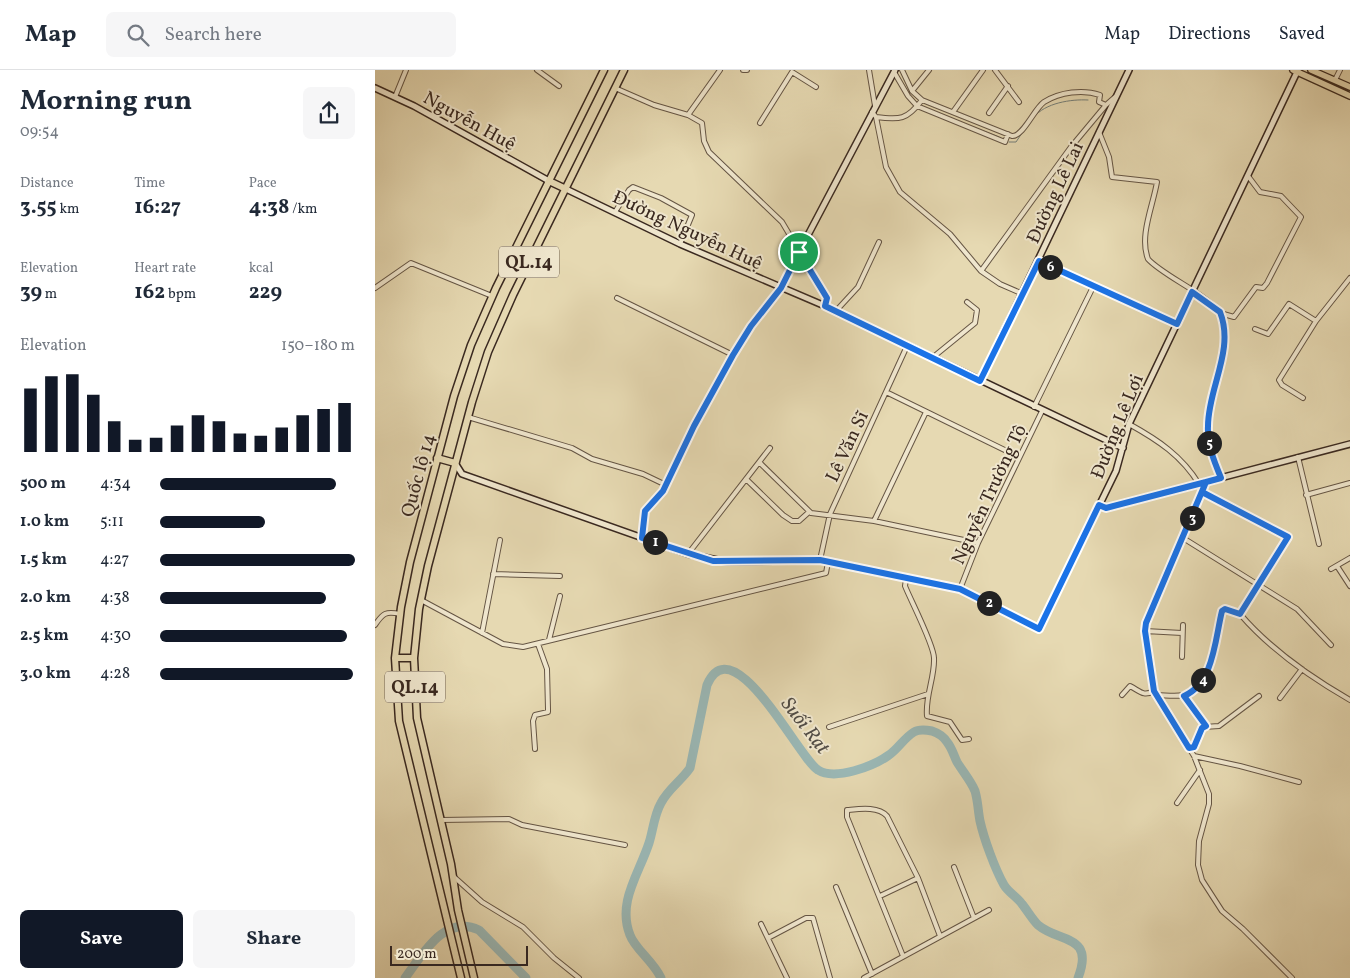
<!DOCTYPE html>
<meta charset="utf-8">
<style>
:root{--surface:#fff;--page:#f6f6f7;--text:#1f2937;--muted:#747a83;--line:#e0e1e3;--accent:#111827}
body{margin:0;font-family:Vollkorn,serif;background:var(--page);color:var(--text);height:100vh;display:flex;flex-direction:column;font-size:19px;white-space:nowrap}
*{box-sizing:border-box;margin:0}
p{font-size:16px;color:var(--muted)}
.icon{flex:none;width:28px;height:28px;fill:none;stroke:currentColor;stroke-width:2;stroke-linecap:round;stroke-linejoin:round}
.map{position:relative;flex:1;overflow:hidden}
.side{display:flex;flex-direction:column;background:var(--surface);width:375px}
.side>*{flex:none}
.scale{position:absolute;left:15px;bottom:12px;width:138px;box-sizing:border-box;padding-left:5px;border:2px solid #3a2920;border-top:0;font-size:14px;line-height:18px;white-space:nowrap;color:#3a2920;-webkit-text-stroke:4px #efe6cd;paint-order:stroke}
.pin{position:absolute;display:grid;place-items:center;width:42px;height:42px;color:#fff;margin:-21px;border:2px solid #fff;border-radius:50%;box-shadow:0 1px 5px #0007}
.km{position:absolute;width:25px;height:25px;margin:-12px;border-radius:50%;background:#222;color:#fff;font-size:14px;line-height:25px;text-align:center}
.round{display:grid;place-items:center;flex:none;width:52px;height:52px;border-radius:8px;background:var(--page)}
.headline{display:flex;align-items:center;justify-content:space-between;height:85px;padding:0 20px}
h1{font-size:28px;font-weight:700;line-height:38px}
.metrics{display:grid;grid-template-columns:repeat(3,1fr);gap:8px;height:85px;padding:5px 20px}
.metrics div{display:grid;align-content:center}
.metrics b{font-size:21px;font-weight:700}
.metrics small{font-size:14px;font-weight:400}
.metrics p{font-size:14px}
.chart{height:140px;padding:10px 20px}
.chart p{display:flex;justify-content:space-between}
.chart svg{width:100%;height:90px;margin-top:5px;stroke:var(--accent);stroke-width:6}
.action{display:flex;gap:10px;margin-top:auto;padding:10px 20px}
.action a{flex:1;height:58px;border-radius:8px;background:var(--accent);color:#fff;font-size:20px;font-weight:700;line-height:58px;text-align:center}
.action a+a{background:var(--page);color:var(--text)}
ul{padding:0 20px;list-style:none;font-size:16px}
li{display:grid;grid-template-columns:80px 60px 1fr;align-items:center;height:38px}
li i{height:12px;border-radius:6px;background:var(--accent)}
header{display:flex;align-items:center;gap:30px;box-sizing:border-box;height:70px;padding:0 25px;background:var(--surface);border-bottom:1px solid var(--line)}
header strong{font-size:24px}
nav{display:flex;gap:28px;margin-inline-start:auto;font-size:18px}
.search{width:350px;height:45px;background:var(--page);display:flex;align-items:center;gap:12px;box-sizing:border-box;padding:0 18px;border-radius:8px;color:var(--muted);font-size:19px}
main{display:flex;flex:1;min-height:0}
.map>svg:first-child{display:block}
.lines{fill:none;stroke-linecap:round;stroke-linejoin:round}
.stream{stroke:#747f7a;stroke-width:1}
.river{stroke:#9ab8b6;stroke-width:9}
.street-casing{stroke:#655544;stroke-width:6}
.secondary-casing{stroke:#3a2920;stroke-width:8}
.primary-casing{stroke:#3a2920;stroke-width:8}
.highway-casing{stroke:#3a2920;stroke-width:9}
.street{stroke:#efe6cd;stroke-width:4}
.secondary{stroke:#efe6cd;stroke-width:5}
.primary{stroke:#e6d9b2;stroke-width:5.5}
.highway{stroke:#e6d9b2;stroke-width:6}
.route-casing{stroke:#fff;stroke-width:10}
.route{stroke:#1a73e8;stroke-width:6}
.labels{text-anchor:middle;stroke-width:4;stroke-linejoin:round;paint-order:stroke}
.shield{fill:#efe6cd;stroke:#706254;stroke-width:1}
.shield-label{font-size:18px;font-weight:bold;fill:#3a2920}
.street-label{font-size:19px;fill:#3a2920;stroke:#efe6cd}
.water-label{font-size:20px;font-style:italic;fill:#524d46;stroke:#efe6cd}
</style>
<header>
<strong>Map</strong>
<div class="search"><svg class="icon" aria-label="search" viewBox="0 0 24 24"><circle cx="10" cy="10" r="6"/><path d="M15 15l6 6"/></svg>Search here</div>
<nav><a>Map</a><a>Directions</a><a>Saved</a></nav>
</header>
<main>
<section class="side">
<div class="headline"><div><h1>Morning run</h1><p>09:54</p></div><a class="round"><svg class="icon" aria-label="share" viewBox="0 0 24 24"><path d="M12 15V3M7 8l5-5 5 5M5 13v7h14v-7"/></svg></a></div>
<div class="metrics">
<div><p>Distance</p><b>3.55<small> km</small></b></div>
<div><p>Time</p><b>16:27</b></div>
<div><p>Pace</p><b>4:38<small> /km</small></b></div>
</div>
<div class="metrics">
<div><p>Elevation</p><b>39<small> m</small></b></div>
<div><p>Heart rate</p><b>162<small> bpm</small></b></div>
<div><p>kcal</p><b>229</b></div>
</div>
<div class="chart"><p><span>Elevation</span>150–180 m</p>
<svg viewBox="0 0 160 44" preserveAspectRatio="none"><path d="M5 44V13M15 44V7M25 44V6M35 44V16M45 44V29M55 44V38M65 44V37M75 44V31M85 44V26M95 44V29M105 44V35M115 44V36M125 44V32M135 44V26M145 44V23M155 44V20"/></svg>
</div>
<ul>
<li><b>500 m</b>4:34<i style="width:90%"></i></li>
<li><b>1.0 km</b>5:11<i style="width:54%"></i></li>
<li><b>1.5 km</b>4:27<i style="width:100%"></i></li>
<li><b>2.0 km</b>4:38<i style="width:85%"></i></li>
<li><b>2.5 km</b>4:30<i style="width:96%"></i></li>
<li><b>3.0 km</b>4:28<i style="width:99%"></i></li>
</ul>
<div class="action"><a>Save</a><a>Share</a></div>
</section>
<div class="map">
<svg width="975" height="908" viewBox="0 0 975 908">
<rect width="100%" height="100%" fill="#e6d9b2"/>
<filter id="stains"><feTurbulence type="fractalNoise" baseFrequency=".004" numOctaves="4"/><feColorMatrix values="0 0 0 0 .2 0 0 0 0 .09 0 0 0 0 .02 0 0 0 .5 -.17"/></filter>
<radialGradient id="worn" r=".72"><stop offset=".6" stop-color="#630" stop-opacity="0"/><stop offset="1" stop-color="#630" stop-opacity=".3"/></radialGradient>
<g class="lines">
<path class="stream" d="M 547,36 L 556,40
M 659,47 C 670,33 696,29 713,30
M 583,51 L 624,67
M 634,72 L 641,72 L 649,60"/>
<path class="river" d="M 30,908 C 48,884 69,844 104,860 L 151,908
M 286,908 C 278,891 260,879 255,865 C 242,832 264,804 274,773 C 278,761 279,745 286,733 C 293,719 306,711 315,698 L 332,615 C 358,554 424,689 443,700 C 460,711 499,696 514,685 C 523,679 529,668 539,662 C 544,659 552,660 557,661 C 563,663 569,667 572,672 C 577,678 579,686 582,692 C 588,702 596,711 600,721 C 603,731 603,741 605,751 C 609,769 620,799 629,815 C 633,822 642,827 647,834 C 652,840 657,849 663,855 C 684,873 720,864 703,908"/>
<g class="street-casing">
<path id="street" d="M 162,0 L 184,16
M 345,0 L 313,45 L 327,53 L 329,71 L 334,82 L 407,152 L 452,228 L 450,236
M 368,0 L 372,0
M 494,0 L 500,36
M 527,0 L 537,21 L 547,30 L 637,66 C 648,67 659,39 669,32 C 685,22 708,19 725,25 L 724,32 L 731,35
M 620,0 L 644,32
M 519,2 L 533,26 L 542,36 L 630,72 L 633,64
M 960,10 L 965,0
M 240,18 L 279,35 L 313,45
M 537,21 L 554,0
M 20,27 L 31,0
M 497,42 L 501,47 L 511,97 L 525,122 L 575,164 L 606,201 L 625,214 L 648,224
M 578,42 L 608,0
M 614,43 L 633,16
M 501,47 C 525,50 532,50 547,30
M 385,53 L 417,2 L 441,17
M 724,62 L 734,87 L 737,107 L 782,112 C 778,136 764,166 773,189 C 788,206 836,226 845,244 C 859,269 836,325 833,353 C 830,372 839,390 846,408
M 240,142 L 254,120 L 258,117 L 286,128 L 317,145 L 305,174
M 663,191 L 802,254
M 606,201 L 696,77 L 731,35 L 740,27
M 0,218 L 36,193 L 117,226
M 242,228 L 358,285
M 460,242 L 483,217 L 504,172
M 845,243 L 859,247 L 881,217 L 888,218 L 892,213 L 926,147 L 906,126 L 885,122 L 873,106
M 880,259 L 893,264 L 914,234 L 941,251
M 557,288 L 600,253 L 602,240 L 592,232
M 511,322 L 644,387
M 928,328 L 907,315 L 904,310 L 941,251 L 975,208
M 659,337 L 718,217
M 93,347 L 197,378 L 217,389 L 268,404 L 291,415
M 754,354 C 783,370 807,386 824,414
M 923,387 L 944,474
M 385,393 L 436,443 L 499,451 L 603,473
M 371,409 L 408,445 L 417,451 L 424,451 L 434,442
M 831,412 L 771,553 L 777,614 L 781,625 L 819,686 L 834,724 L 834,734 L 824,771 L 823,795 L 827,810 L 847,841 L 868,859 L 917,908
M 827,422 L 913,467 L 865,544 C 895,579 935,607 975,630
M 931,425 L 975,413
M 499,451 L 551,342
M 267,468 L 270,441 L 288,421 L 319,356 L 358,285 L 376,256 L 406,218 L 424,182
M 808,468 L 922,539 L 956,575
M 313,484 L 395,378
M 445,490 L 455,444 L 532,276
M 962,496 L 975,516
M 956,499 L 975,488
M 118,504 L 185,506
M 531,509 L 530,516 C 536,531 559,575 559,588 C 560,607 550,626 552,646 L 575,652 L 587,670 L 594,669
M 585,519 L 603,473 L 667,341
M 46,530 L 128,574 L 148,577 L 451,503 L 453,492
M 0,555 C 8,543 11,541 25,544
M 770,561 L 807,563
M 107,563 L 125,470
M 174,570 L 185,526
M 807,587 L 808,555
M 747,625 L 755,616 C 765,621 768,627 779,621
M 781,625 C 790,625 800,627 808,625 C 835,621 842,563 847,541 L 850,539 L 865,544
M 809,626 L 831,656
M 905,628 L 927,599
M 454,657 L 553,624
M 814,678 L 819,677 L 829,657 L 844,656 L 884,626
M 160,679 L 158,651 L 160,645 L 173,642 L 173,639 L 172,599 L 163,574
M 819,686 L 865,696 L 924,712
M 802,733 L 825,700
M 66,750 L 134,749 L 147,755 L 250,775
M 579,797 L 599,848
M 78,806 L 107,832 L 148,857 L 179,888 L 204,908
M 461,817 L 497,904
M 505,826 L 543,808
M 386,854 L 412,908
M 393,868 L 431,848 L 438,848 L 455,908
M 528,886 L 472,747 L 472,740 C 484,739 503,736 512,746 L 543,808 L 565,866
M 489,908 L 614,840"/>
</g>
<g class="secondary-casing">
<path id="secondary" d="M 0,18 L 39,36 L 174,111
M 191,119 L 305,174 L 450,236 L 748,378
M 424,182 L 520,0
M 605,311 L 754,0
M 80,393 L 87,404 L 313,484 L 352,492 L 445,490 L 585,519 L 664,559 L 741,401 L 754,354 L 923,0
M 724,435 L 731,438 L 975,374"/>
</g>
<g class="primary-casing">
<path id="primary" d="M 918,0 L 975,26
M 936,0 L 975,17"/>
</g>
<g class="highway-casing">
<path id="highway" d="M 174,111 L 191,119
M 62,388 L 80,393
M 20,588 L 39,588
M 86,908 L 24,651 L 20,588 L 26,537 L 35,492 L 79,326 L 96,275 L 121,218 L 229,0
M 99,908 L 83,840 L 76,794 L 42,648 L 39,588 L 44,539 L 53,496 L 97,332 L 113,282 L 138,225 L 249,0"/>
</g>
<use href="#street" class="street"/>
<use href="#secondary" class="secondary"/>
<use href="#primary" class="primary"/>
<use href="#highway" class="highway"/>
</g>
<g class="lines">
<g class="route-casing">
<path id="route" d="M 424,182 L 406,218 L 376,256 L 358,285 L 319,356 L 288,421 L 270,441 L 267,468 L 338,491 L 445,490 L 585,519 L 664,559 L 724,435 L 731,438 L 831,412 L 771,553 L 770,561 L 779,621 L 814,678 L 819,677 L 827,658 L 831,656 L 809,626 C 839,613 840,569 847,541 L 850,539 L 865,544 L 913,467 L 827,422 L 831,412 L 846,408 C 839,391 832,374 833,356 C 833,318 860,280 845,242 L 817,222 L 802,254 L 664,191 L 605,311 L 450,236 L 452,228 L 424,182"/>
</g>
<use href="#route" class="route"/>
</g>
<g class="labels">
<g class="shield">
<rect x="124" y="176.5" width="60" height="31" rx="4"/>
<rect x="10" y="601.5" width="60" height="31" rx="4"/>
</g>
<g class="shield-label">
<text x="154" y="198">QL.14</text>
<text x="40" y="623">QL.14</text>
</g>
<g class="street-label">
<text transform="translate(95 50) rotate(29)" y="7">Nguyễn Huệ</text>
<text transform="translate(679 122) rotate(-65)" y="7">Đường Lê Lai</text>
<text transform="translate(313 159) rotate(25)" y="7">Đường Nguyễn Huệ</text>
<text transform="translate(741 356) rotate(-68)" y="7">Đường Lê Lợi</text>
<text transform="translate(471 376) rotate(-65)" y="7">Lê Văn Sĩ</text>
<text transform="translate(42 405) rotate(-75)" y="7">Quốc lộ 14</text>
<text transform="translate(613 424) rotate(-65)" y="7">Nguyễn Trường Tộ</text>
</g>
<g class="water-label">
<text transform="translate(431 655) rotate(52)" y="7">Suối Rạt</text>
</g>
</g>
<rect width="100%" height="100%" filter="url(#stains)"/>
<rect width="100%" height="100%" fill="url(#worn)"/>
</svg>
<div class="scale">200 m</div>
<div class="pin" style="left:424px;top:182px;background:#1e9e55"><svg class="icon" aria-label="arrive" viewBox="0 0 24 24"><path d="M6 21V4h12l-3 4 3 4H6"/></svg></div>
<b class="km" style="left:280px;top:472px">1</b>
<b class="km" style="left:614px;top:533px">2</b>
<b class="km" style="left:817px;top:448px">3</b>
<b class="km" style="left:828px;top:610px">4</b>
<b class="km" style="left:834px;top:373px">5</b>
<b class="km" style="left:675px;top:197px">6</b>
</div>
</main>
